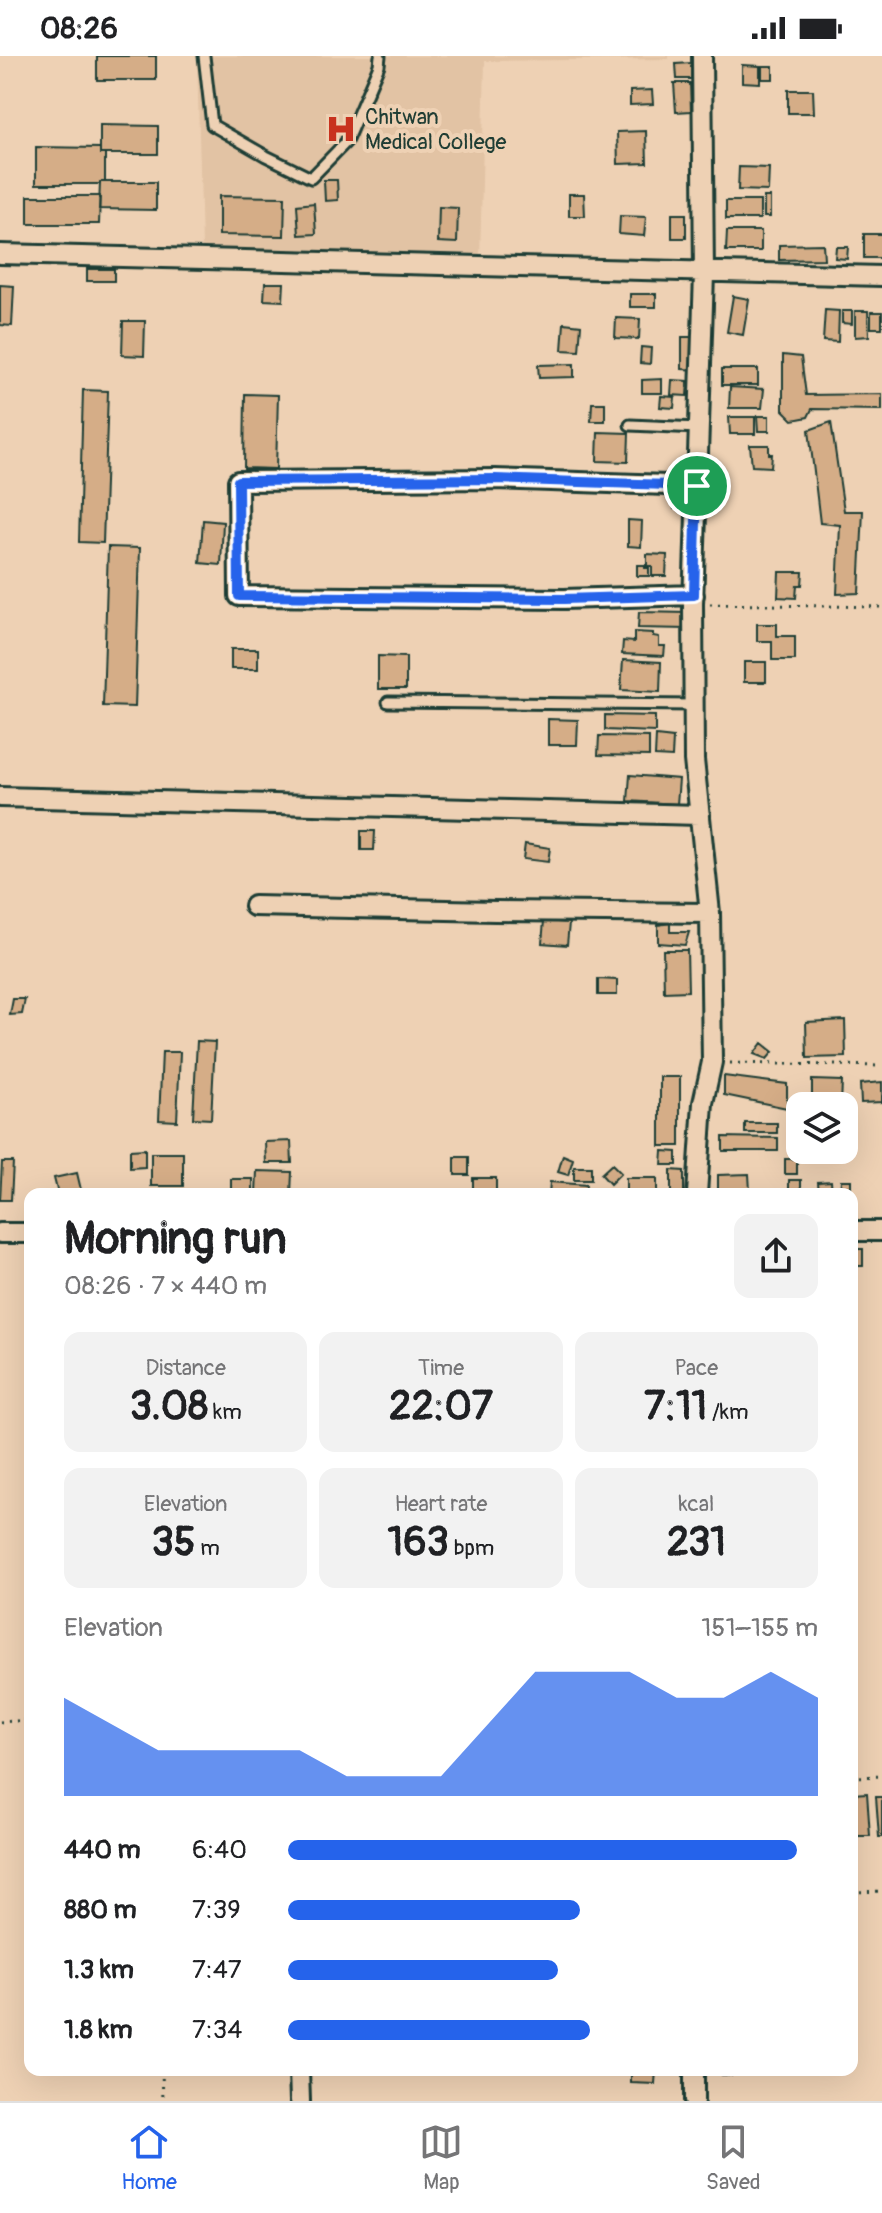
<!DOCTYPE html>
<meta charset="utf-8">
<style>
:root{--surface:#fff;--page:#f2f2f2;--text:#202124;--muted:#757577;--line:#e0e0e0;--accent:#2563eb}
body{margin:0;font-family:Pangolin,sans-serif;background:var(--page);color:var(--text);height:100vh;display:flex;flex-direction:column;font-size:30px;white-space:nowrap}
*{box-sizing:border-box;margin:0}
p{font-size:26px;color:var(--muted)}
.icon{flex:none;width:44px;height:44px;fill:none;stroke:currentColor;stroke-width:2;stroke-linecap:round;stroke-linejoin:round}
.map{position:relative;flex:1;overflow:hidden}
.drawer{position:absolute;left:24px;top:1132px;width:834px;height:888px;display:flex;flex-direction:column;background:var(--surface);border-radius:16px;box-shadow:0 8px 32px #0002}
.drawer>*{flex:none}
.fabs{position:absolute;left:786px;top:1036px;display:grid;gap:16px}
.fabs a{display:grid;place-items:center;width:72px;height:72px;border-radius:16px;background:var(--surface);box-shadow:0 8px 32px #0002;font-size:40px}
.pin{position:absolute;display:grid;place-items:center;width:68px;height:68px;color:#fff;margin:-34px;border:4px solid #fff;border-radius:50%;box-shadow:0 2px 8px #0007}
.round{display:grid;place-items:center;flex:none;width:84px;height:84px;border-radius:16px;background:var(--page)}
.overview{display:flex;align-items:center;justify-content:space-between;height:136px;padding:0 40px}
h1{font-size:44px;font-weight:800;line-height:60px}
.metrics{display:grid;grid-template-columns:repeat(3,1fr);gap:12px;height:136px;padding:8px 40px}
.metrics div{display:grid;align-content:center;border-radius:16px;background:var(--page);text-align:center}
.metrics b{font-size:40px;font-weight:800}
.metrics small{font-size:22px;font-weight:400}
.metrics p{font-size:22px}
.chart{height:224px;padding:16px 40px}
.chart p{display:flex;justify-content:space-between}
.chart svg{width:100%;height:144px;margin-top:8px;fill:var(--accent);opacity:.7}
ul{padding:0 40px;list-style:none;font-size:26px}
li{display:grid;grid-template-columns:128px 96px 1fr;align-items:center;height:60px}
li i{height:20px;border-radius:10px;background:var(--accent)}
.status{display:flex;justify-content:space-between;align-items:center;height:56px;padding:0 40px;background:var(--surface);direction:ltr}
.status svg{height:22px;fill:currentColor}
.tabs{display:flex;justify-content:space-around;align-items:center;height:112px;border-top:2px solid var(--line);background:var(--surface);font-size:22px;color:var(--muted)}
.tabs a{display:grid;justify-items:center;gap:4px}
.tabs .on{color:var(--accent)}
.map>svg:first-child{display:block}
.built{fill:#e2c3a4;fill-rule:evenodd}
.building{fill:#d5ad87;stroke:#1f3d34;stroke-width:2}
.lines{fill:none;stroke-linecap:round;stroke-linejoin:round}
.service-casing{stroke:#1f3d34;stroke-width:15}
.minor-casing{stroke:#1f3d34;stroke-width:24}
.path{stroke:#1f3d34;stroke-width:3;stroke-dasharray:2 6;stroke-linecap:butt}
.service{stroke:#eed1b4;stroke-width:9}
.minor{stroke:#eed1b4;stroke-width:18}
.route-casing{stroke:#fff;stroke-width:16}
.route{stroke:#2563eb;stroke-width:10}
.labels{text-anchor:middle;stroke-width:8;stroke-linejoin:round;paint-order:stroke}
.poi-label{font-size:22px;fill:#1f3d34;stroke:#eed1b4;text-anchor:start}
</style>
<div class="status"><b>08:26</b><svg viewBox="0 0 49 12"><path d="M0 12V9h3v3zM5 12V6h3v6zM10 12V3h3v9zM15 12V0h3v12zM26 1h20v11H26zM47 4h2v5h-2z"/></svg></div>
<div class="map">
<svg width="882" height="2045" viewBox="0 0 882 2045">
<rect width="100%" height="100%" fill="#eed1b4"/>
<filter id="ink" filterUnits="userSpaceOnUse"><feTurbulence type="fractalNoise" baseFrequency=".0125" numOctaves="2"/><feDisplacementMap in="SourceGraphic" scale="16" xChannelSelector="R" yChannelSelector="G"/><feConvolveMatrix kernelMatrix="1 2 1 2 8 2 1 2 1" color-interpolation-filters="sRGB"/></filter>
<g filter="url(#ink)">
<path class="built" d="M 197,0 L 669,0 L 669,3 L 485,5 L 480,203 L 202,192 ZM 219,141 L 285,141 L 284,180 L 219,179 ZM 439,152 L 458,152 L 457,187 L 438,186 Z"/>
<path class="building" d="M 97,0 L 156,0 L 156,24 L 97,24 Z
M 691,7 L 691,23 L 677,23 L 676,8 Z
M 742,9 L 760,10 L 760,27 L 742,26 Z
M 762,10 L 773,10 L 773,23 L 762,23 Z
M 674,27 L 690,27 L 691,55 L 676,56 Z
M 652,34 L 653,48 L 630,49 L 630,35 Z
M 788,34 L 813,34 L 814,57 L 788,57 Z
M 100,69 L 158,70 L 158,98 L 100,98 Z
M 646,75 L 647,107 L 618,108 L 617,76 Z
M 36,91 L 100,92 L 100,98 L 105,98 L 105,126 L 100,126 L 100,128 L 36,128 Z
M 739,111 L 769,112 L 768,135 L 738,134 Z
M 324,124 L 337,124 L 338,144 L 325,145 Z
M 100,126 L 156,126 L 156,154 L 99,153 Z
M 569,138 L 584,138 L 585,160 L 569,160 Z
M 28,140 L 100,140 L 99,168 L 28,168 Z
M 219,140 L 285,141 L 284,180 L 219,179 Z
M 764,141 L 770,141 L 770,161 L 764,161 Z
M 726,145 L 760,145 L 760,163 L 726,163 Z
M 314,147 L 316,178 L 299,179 L 297,149 Z
M 439,151 L 458,152 L 457,187 L 438,186 Z
M 672,158 L 686,158 L 686,182 L 672,182 Z
M 620,160 L 646,161 L 644,180 L 619,178 Z
M 727,175 L 761,175 L 761,195 L 726,195 Z
M 864,178 L 882,178 L 882,202 L 864,202 Z
M 823,188 L 824,203 L 779,204 L 779,189 Z
M 836,191 L 848,191 L 847,203 L 835,202 Z
M 87,213 L 114,213 L 114,225 L 87,225 Z
M 265,227 L 284,227 L 283,245 L 264,244 Z
M 0,229 L 14,230 L 12,270 L 0,269 Z
M 630,238 L 656,238 L 656,251 L 630,251 Z
M 733,240 L 749,243 L 743,279 L 727,276 Z
M 825,254 L 839,255 L 838,286 L 823,285 Z
M 842,255 L 852,255 L 852,268 L 842,267 Z
M 855,255 L 868,255 L 869,280 L 855,281 Z
M 871,256 L 882,256 L 882,272 L 871,272 Z
M 616,262 L 640,263 L 639,283 L 615,282 Z
M 123,265 L 145,265 L 144,300 L 122,299 Z
M 564,267 L 581,269 L 579,295 L 562,294 Z
M 682,281 L 699,281 L 698,314 L 682,313 Z
M 641,291 L 651,292 L 650,308 L 640,307 Z
M 783,299 L 801,301 L 806,339 L 882,338 L 882,354 L 812,353 L 808,361 L 793,364 L 783,354 Z
M 574,308 L 574,321 L 539,322 L 538,309 Z
M 722,313 L 758,313 L 758,329 L 722,329 Z
M 662,323 L 662,337 L 642,337 L 642,324 Z
M 672,324 L 688,325 L 687,340 L 671,339 Z
M 730,331 L 764,333 L 762,352 L 729,352 Z
M 83,334 L 108,335 L 103,487 L 79,486 Z
M 245,338 L 278,339 L 276,413 L 244,412 Z
M 661,340 L 675,341 L 674,352 L 660,351 Z
M 592,347 L 605,347 L 605,365 L 591,365 Z
M 757,360 L 769,360 L 769,375 L 758,375 Z
M 729,361 L 755,361 L 755,378 L 730,378 Z
M 831,366 L 844,455 L 863,455 L 859,537 L 837,538 L 840,469 L 820,467 L 809,374 Z
M 598,376 L 629,377 L 628,406 L 597,405 Z
M 750,389 L 769,389 L 769,398 L 772,398 L 771,411 L 752,410 Z
M 674,441 L 689,442 L 689,453 L 674,453 Z
M 203,464 L 223,466 L 221,509 L 200,507 Z
M 628,464 L 642,465 L 641,491 L 628,490 Z
M 108,491 L 140,492 L 135,651 L 103,650 Z
M 647,498 L 667,499 L 666,520 L 652,520 L 652,510 L 647,510 Z
M 637,509 L 645,509 L 645,512 L 649,512 L 649,520 L 637,520 Z
M 779,516 L 803,516 L 802,529 L 797,529 L 796,542 L 778,541 Z
M 639,556 L 688,557 L 688,573 L 638,572 Z
M 757,568 L 777,568 L 777,580 L 795,580 L 795,604 L 772,604 L 772,585 L 757,585 Z
M 634,576 L 653,577 L 653,580 L 659,581 L 659,590 L 665,590 L 664,600 L 622,598 L 623,585 L 634,586 Z
M 231,593 L 258,593 L 258,613 L 231,613 Z
M 378,600 L 406,601 L 406,633 L 378,633 Z
M 623,604 L 661,606 L 660,636 L 621,634 Z
M 744,606 L 766,606 L 766,626 L 744,626 Z
M 605,659 L 655,660 L 655,676 L 605,674 Z
M 548,663 L 578,664 L 577,689 L 548,689 Z
M 599,680 L 649,681 L 649,700 L 598,699 Z
M 656,680 L 673,682 L 672,701 L 655,700 Z
M 630,719 L 679,723 L 677,748 L 628,745 Z
M 361,775 L 375,775 L 374,794 L 361,794 Z
M 525,788 L 550,792 L 548,806 L 523,803 Z
M 544,865 L 569,867 L 567,889 L 542,887 Z
M 670,867 L 670,876 L 689,876 L 685,889 L 658,887 L 658,869 Z
M 663,894 L 687,894 L 688,935 L 664,936 Z
M 598,923 L 617,924 L 617,939 L 598,939 Z
M 13,943 L 25,943 L 22,958 L 10,959 Z
M 845,964 L 846,1001 L 807,1002 L 806,966 Z
M 197,985 L 215,986 L 211,1063 L 193,1062 Z
M 762,987 L 773,996 L 767,1003 L 754,998 Z
M 162,996 L 180,996 L 177,1065 L 159,1064 Z
M 724,1020 L 787,1028 L 787,1052 L 724,1039 Z
M 660,1021 L 680,1021 L 680,1090 L 660,1090 Z
M 812,1024 L 842,1025 L 841,1050 L 812,1050 Z
M 882,1026 L 882,1046 L 861,1047 L 860,1028 Z
M 745,1067 L 777,1067 L 777,1077 L 745,1077 Z
M 723,1081 L 778,1082 L 778,1095 L 723,1095 Z
M 291,1085 L 292,1107 L 266,1107 L 265,1086 Z
M 145,1093 L 145,1111 L 130,1112 L 130,1094 Z
M 663,1095 L 677,1096 L 677,1109 L 662,1109 Z
M 151,1097 L 183,1097 L 183,1130 L 151,1130 Z
M 563,1099 L 573,1103 L 568,1119 L 558,1116 Z
M 455,1101 L 469,1101 L 469,1119 L 455,1119 Z
M 785,1103 L 797,1103 L 797,1118 L 785,1118 Z
M 2,1106 L 13,1106 L 11,1144 L 0,1144 Z
M 612,1108 L 621,1117 L 610,1128 L 601,1118 Z
M 574,1111 L 591,1111 L 591,1124 L 574,1124 Z
M 671,1114 L 684,1115 L 684,1138 L 671,1138 Z
M 257,1115 L 292,1116 L 291,1138 L 256,1138 Z
M 77,1117 L 82,1138 L 58,1138 L 54,1122 Z
M 749,1118 L 750,1135 L 718,1136 L 718,1119 Z
M 473,1122 L 496,1122 L 496,1138 L 473,1138 Z
M 626,1122 L 657,1122 L 657,1138 L 626,1138 Z
M 231,1123 L 253,1123 L 253,1138 L 231,1138 Z
M 789,1124 L 801,1124 L 801,1134 L 789,1135 Z
M 841,1124 L 851,1124 L 851,1138 L 840,1138 Z
M 831,1125 L 832,1136 L 819,1137 L 818,1126 Z
M 550,1126 L 586,1129 L 585,1138 L 549,1138 Z
M 852,1193 L 863,1193 L 863,1210 L 852,1210 Z
M 867,1737 L 870,1780 L 852,1780 L 852,1738 Z
M 876,1741 L 882,1741 L 882,1781 L 879,1781 Z
M 631,2014 L 656,2014 L 655,2028 L 631,2027 Z
M 722,2014 L 754,2014 L 754,2019 L 722,2019 Z"/>
<g class="lines">
<g class="service-casing">
<path id="service" d="M 204,0 L 212,69 L 266,100 L 311,122 L 346,86 L 379,9 L 380,0
M 630,369 L 699,372
M 388,646 L 694,649"/>
</g>
<g class="minor-casing">
<path id="minor" d="M 0,198 L 882,220
M 694,539 L 564,543 L 239,540 L 238,425 L 495,423 L 697,430
M 0,741 L 700,759
M 254,850 L 495,855 L 710,857
M 697,1138 L 703,1047 L 712,1006 L 710,857 L 694,704 L 693,548 L 704,218 L 702,0
M 852,1175 L 882,1175
M 0,1177 L 30,1177
M 299,2014 L 300,2045
M 694,2014 L 694,2045"/>
</g>
<path class="path" d="M 710,548 L 882,551
M 730,1007 L 882,1010
M 0,1666 L 30,1664
M 852,1721 L 882,1720
M 852,1836 L 882,1835
M 162,2014 L 163,2045"/>
<use href="#service" class="service"/>
<use href="#minor" class="minor"/>
</g>
</g>
<g class="lines" filter="url(#ink)">
<g class="route-casing">
<path id="route" d="M 495,423 L 697,430 L 694,539 L 564,543 L 239,540 L 238,425 Z"/>
</g>
<use href="#route" class="route"/>
</g>
<defs>
<g id="hospital-bare" transform="scale(2.4)"><path d="M-5-5h3v3.5h4V-5h3V5h-3V1.5h-4V5h-3Z" fill="#c8321e" stroke="#eed1b4" stroke-width="2.5" paint-order="stroke"/></g>
</defs>
<g fill-rule="evenodd">
<use href="#hospital-bare" x="341" y="73"/>
</g>
<g class="labels">
<g class="poi-label">
<text x="365" y="68">Chitwan<tspan x="365" dy="25">Medical College</tspan></text>
</g>
</g>
</svg>
<div class="fabs">
<a><svg class="icon" aria-label="layers" viewBox="0 0 24 24"><path d="M12 4l9 5-9 5-9-5zM3 14l9 5 9-5"/></svg></a>
</div>
<div class="pin" style="left:697px;top:430px;background:#1e9e55"><svg class="icon" aria-label="arrive" viewBox="0 0 24 24"><path d="M6 21V4h12l-3 4 3 4H6"/></svg></div>
<section class="drawer">
<div class="overview"><div><h1>Morning run</h1><p>08:26 · 7 × 440 m</p></div><a class="round"><svg class="icon" aria-label="share" viewBox="0 0 24 24"><path d="M12 15V3M7 8l5-5 5 5M5 13v7h14v-7"/></svg></a></div>
<div class="metrics">
<div><p>Distance</p><b>3.08<small> km</small></b></div>
<div><p>Time</p><b>22:07</b></div>
<div><p>Pace</p><b>7:11<small> /km</small></b></div>
</div>
<div class="metrics">
<div><p>Elevation</p><b>35<small> m</small></b></div>
<div><p>Heart rate</p><b>163<small> bpm</small></b></div>
<div><p>kcal</p><b>231</b></div>
</div>
<div class="chart"><p><span>Elevation</span>151–155 m</p>
<svg viewBox="0 0 160 44" preserveAspectRatio="none"><path d="M0 44V14L10 22L20 30L30 30L40 30L50 30L60 38L70 38L80 38L90 22L100 6L110 6L120 6L130 14L140 14L150 6L160 14V44z"/></svg>
</div>
<ul>
<li><b>440 m</b>6:40<i style="width:96%"></i></li>
<li><b>880 m</b>7:39<i style="width:55%"></i></li>
<li><b>1.3 km</b>7:47<i style="width:51%"></i></li>
<li><b>1.8 km</b>7:34<i style="width:57%"></i></li>
</ul>
</section>
</div>
<nav class="tabs">
<a class="on"><svg class="icon" aria-label="home" viewBox="0 0 24 24"><path d="M3 11l9-7 9 7M6 9v11h12V9"/></svg>Home</a>
<a><svg class="icon" aria-label="map" viewBox="0 0 24 24"><path d="M3 6l6-2 6 2 6-2v14l-6 2-6-2-6 2zM9 4v14M15 6v14"/></svg>Map</a>
<a><svg class="icon" aria-label="saved" viewBox="0 0 24 24"><path d="M7 4h10v16l-5-4-5 4z"/></svg>Saved</a>
</nav>
